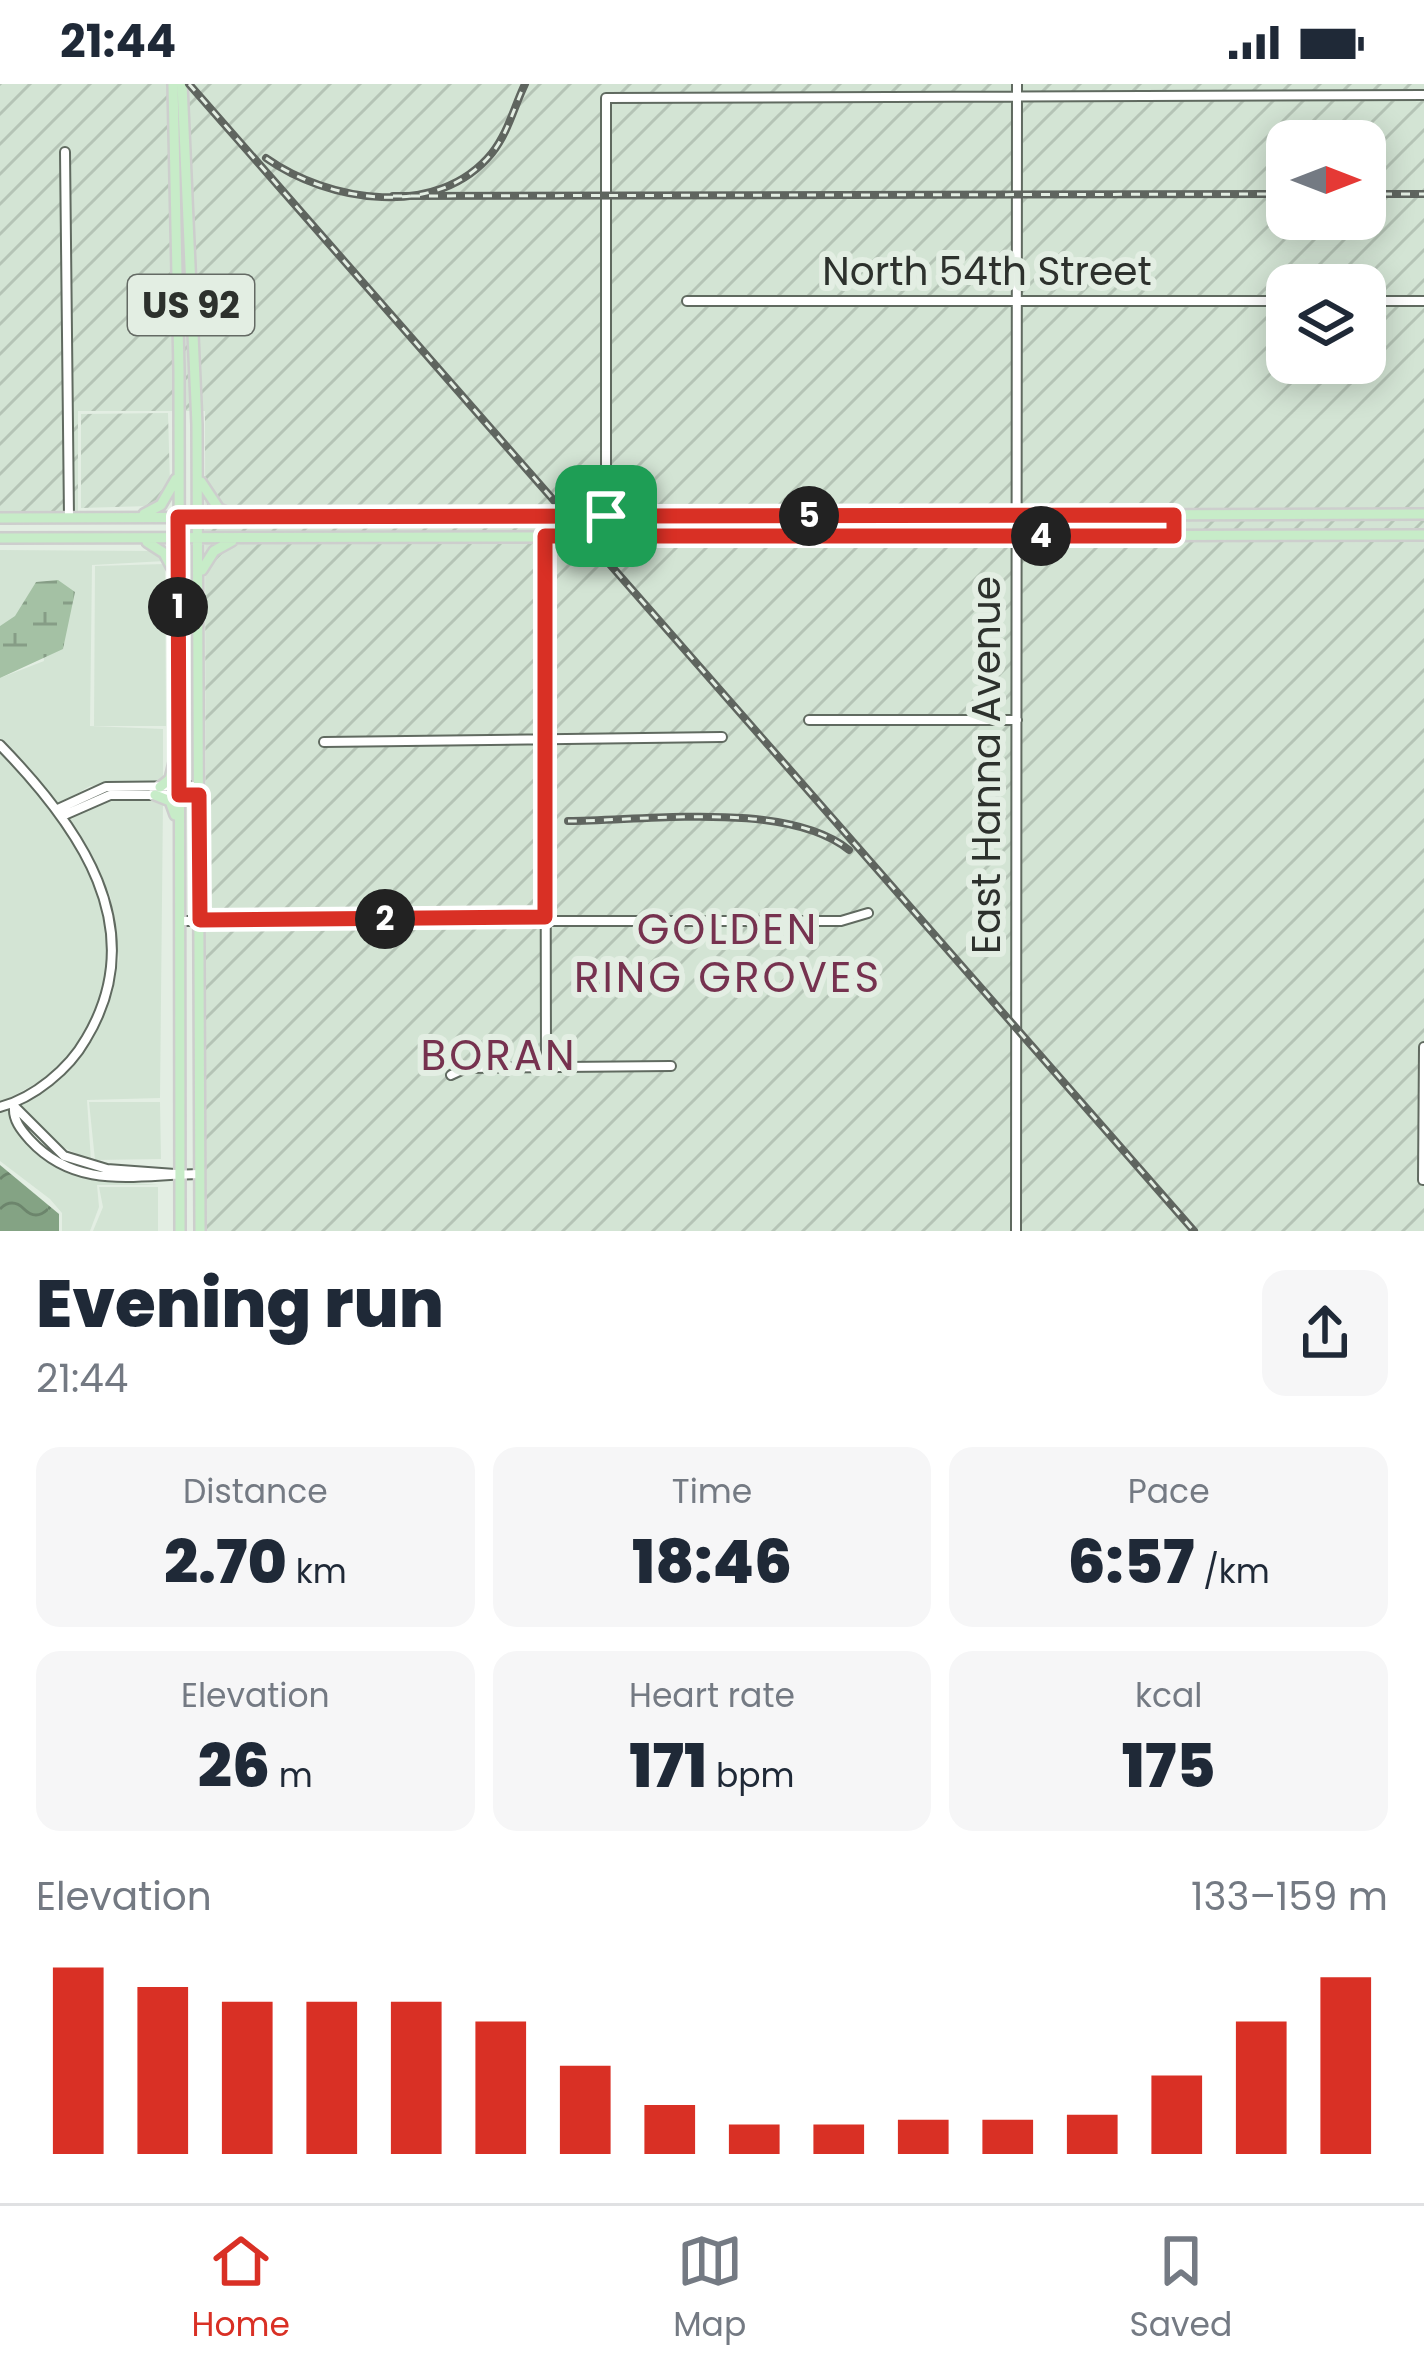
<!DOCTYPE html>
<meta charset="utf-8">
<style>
:root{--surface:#fff;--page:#f6f6f7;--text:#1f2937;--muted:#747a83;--line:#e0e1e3;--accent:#d93025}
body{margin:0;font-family:Poppins,sans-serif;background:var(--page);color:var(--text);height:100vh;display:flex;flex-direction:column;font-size:45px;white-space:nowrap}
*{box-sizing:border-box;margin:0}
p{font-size:39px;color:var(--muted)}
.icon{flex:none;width:66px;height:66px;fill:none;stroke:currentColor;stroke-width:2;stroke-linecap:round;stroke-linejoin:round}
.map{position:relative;height:1147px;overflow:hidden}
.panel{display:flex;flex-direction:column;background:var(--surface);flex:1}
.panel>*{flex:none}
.needle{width:78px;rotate:90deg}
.tools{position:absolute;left:1266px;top:36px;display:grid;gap:24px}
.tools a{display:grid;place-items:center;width:120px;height:120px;border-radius:24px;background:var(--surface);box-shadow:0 6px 30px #0003;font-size:60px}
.pin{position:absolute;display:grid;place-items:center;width:102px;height:102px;color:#fff;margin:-51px;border-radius:24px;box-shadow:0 6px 18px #0006}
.km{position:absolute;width:60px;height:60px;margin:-30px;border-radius:50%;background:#222;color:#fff;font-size:33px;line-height:60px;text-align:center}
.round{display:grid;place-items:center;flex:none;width:126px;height:126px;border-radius:24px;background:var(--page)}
.summary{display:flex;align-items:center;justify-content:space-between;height:204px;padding:0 36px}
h1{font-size:66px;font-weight:800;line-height:90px}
.stats{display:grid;grid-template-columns:repeat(3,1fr);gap:18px;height:204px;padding:12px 36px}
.stats div{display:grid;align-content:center;border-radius:24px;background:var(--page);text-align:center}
.stats b{font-size:60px;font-weight:800}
.stats small{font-size:33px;font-weight:400}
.stats p{font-size:33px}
.chart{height:336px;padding:24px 36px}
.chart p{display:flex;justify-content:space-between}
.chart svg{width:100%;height:216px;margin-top:12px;stroke:var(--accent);stroke-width:6}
.status{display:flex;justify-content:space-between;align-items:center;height:84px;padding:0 60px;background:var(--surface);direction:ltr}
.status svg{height:33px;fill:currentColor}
.tabs{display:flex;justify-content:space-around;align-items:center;height:168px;border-top:3px solid var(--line);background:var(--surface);font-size:33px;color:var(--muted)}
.tabs a{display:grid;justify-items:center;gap:6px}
.tabs .selected{color:var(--accent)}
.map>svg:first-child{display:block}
.built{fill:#d3e4d4}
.industrial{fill:url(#industrial-furrows);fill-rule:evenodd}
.wetland{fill:url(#wetland-marsh)}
.water{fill:url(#water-waves)}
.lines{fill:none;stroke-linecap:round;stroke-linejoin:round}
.minor-casing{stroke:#606a60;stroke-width:12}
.major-casing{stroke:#cdcecd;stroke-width:14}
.minor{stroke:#fff;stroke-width:8}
.major{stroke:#c7ecc8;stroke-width:9}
.rail-casing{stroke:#5f655f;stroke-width:8}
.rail{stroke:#e3eee3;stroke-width:3;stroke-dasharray:9;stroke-linecap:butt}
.route-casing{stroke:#fff;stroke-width:24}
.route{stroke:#d93025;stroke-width:15}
.labels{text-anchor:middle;stroke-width:12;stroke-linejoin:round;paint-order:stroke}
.shield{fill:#e3eee3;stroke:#646a64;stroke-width:3}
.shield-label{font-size:36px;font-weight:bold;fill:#2d312d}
.street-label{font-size:39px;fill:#2d312d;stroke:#e3eee3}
.neighbourhood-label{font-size:42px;letter-spacing:3px;fill:#76324f;stroke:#e3eee3}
</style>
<div class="status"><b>21:44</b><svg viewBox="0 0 49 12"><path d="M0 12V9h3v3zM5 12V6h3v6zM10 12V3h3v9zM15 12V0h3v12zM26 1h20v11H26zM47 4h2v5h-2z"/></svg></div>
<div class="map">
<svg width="1424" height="1147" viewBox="0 0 1424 1147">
<defs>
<pattern id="industrial-furrows" width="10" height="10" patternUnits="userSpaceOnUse" patternTransform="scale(3)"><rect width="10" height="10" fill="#d3e4d4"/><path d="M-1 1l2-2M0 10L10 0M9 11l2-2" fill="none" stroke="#b5c4b6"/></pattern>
<pattern id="wetland-marsh" width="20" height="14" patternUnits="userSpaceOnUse" patternTransform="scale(3)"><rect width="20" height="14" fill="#a4c1a4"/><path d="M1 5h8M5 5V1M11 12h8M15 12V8" fill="none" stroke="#869d86"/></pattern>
<pattern id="water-waves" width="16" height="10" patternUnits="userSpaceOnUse" patternTransform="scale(3)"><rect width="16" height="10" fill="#84a384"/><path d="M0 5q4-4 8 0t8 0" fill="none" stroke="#6c856c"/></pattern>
</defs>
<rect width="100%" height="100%" fill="#e3eee3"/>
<path class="built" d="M 0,466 L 156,467 L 165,477 L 92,481 L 90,642 L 163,645 L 163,697 L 90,702 L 59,720 L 0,655 L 0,594 L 44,577 L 36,498 L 15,533 L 0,542 Z
M 165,480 L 166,642 L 94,642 L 95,482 Z
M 0,666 L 55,727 L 88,781 L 102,813 L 111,874 L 96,929 L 78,962 L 46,994 L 0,1019 Z
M 110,715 L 163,717 L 160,1014 L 87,1016 L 91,1077 L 49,1056 L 19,1021 L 52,999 L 85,966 L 113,907 L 119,874 L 110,811 L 68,733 Z
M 89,1018 L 160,1018 L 161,1075 L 95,1076 Z
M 10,1024 L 23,1054 L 65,1087 L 88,1095 L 159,1101 L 97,1101 L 99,1123 L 90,1147 L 62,1147 L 62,1129 L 50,1115 L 0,1077 L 0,1027 Z
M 99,1103 L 158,1103 L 158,1147 L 93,1147 L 103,1123 Z"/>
<path class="industrial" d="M 0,0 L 1424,0 L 1424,1147 L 206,1147 L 205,327 L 78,327 L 78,431 L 0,431 ZM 1287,57 L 1365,57 L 1365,135 L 1287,135 ZM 1287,201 L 1365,201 L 1365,279 L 1287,279 Z
M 168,329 L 170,400 L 163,414 L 150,422 L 81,424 L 81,330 Z"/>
<path class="wetland" d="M 58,496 L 75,508 L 63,565 L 0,594 L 0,542 L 15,532 L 36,498 Z"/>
<path class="water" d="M 0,1081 L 59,1130 L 59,1147 L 0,1147 Z"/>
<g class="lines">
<g class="minor-casing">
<path id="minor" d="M 65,68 L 69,434
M 687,217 L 1287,217
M 1365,217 L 1424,217
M 545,433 L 546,984
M 606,452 L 606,14 L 1424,11
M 809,636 L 1017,636
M 324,658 L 722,653
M 0,661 C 78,741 153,844 86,955 C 69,985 34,1014 0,1023
M 58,725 L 106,703 L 199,702
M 62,732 L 110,711 L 199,711
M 180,837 L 841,837 L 868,829
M 451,991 L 466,984 L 671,982
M 13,1021 L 64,1072 L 107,1085 L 175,1090
M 14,1023 C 13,1036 21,1046 30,1056 C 78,1108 139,1090 200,1090
M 1423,1096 L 1424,963
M 1016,1147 L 1017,0"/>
</g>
<g class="major-casing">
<path id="major" d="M 173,0 L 179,287 L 180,1147
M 182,0 L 197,341 L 200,1147
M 201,398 L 219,425 L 234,431
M 144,430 L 161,421 L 176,395
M 0,434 L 1424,430
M 0,454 L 1424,451
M 147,458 L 164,469 L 174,488
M 202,486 L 214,467 L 232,457
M 160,703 L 170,695 L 174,678
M 155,711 L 170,717 L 175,731"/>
</g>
<use href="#minor" class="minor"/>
<use href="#major" class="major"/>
<g class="rail-casing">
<path id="rail" d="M 189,0 L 1194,1147
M 266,74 C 328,118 438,136 492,69 C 508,49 514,23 525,0
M 1365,110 L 1424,110
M 393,112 L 1287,110
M 568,737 C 645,737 787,716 849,766"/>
</g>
<use href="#rail" class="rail"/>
</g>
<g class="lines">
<g class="route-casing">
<path id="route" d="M 1174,431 L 1174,452 L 545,452 L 545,833 L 200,836 L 199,711 L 179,711 L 178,433 Z"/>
</g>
<use href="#route" class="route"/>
</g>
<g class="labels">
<rect class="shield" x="128" y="191" width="126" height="60" rx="9"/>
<g class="shield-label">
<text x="191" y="234">US 92</text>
</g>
<g class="street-label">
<text x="987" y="201">North 54th Street</text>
<text transform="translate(986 681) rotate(-90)" y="14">East Hanna Avenue</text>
</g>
<g class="neighbourhood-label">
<text x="728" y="860">GOLDEN<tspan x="728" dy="48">RING GROVES</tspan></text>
<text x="499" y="986">BORAN</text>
</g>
</g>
</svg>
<div class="tools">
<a><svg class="needle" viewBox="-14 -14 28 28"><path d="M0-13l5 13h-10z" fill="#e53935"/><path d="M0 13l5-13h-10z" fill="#747a83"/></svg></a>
<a><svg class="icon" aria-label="layers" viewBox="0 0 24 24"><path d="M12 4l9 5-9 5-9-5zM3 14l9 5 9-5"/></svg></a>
</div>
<div class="pin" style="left:606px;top:432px;background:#1e9e55"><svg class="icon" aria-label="arrive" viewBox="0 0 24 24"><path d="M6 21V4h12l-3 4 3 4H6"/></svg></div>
<b class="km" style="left:178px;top:523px">1</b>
<b class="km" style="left:385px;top:835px">2</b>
<b class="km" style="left:1041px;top:452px">4</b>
<b class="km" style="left:809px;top:432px">5</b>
</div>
<section class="panel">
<div class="summary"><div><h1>Evening run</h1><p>21:44</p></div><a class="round"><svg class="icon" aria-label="share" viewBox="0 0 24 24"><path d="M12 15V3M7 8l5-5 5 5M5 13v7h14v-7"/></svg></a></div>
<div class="stats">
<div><p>Distance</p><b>2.70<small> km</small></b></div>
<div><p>Time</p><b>18:46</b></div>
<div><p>Pace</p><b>6:57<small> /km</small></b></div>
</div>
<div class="stats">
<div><p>Elevation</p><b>26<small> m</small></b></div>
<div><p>Heart rate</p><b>171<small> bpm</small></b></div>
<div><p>kcal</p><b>175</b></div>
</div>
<div class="chart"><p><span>Elevation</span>133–159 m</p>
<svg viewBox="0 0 160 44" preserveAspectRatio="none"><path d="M5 44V6M15 44V10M25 44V13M35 44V13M45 44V13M55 44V17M65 44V26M75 44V34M85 44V38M95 44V38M105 44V37M115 44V37M125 44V36M135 44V28M145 44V17M155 44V8"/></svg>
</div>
</section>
<nav class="tabs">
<a class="selected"><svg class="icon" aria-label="home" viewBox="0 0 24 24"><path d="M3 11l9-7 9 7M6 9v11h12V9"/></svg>Home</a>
<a><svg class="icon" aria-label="map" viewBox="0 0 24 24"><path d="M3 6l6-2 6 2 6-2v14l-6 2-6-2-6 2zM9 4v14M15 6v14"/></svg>Map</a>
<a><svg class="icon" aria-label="saved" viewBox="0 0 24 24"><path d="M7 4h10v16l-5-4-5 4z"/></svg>Saved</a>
</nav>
